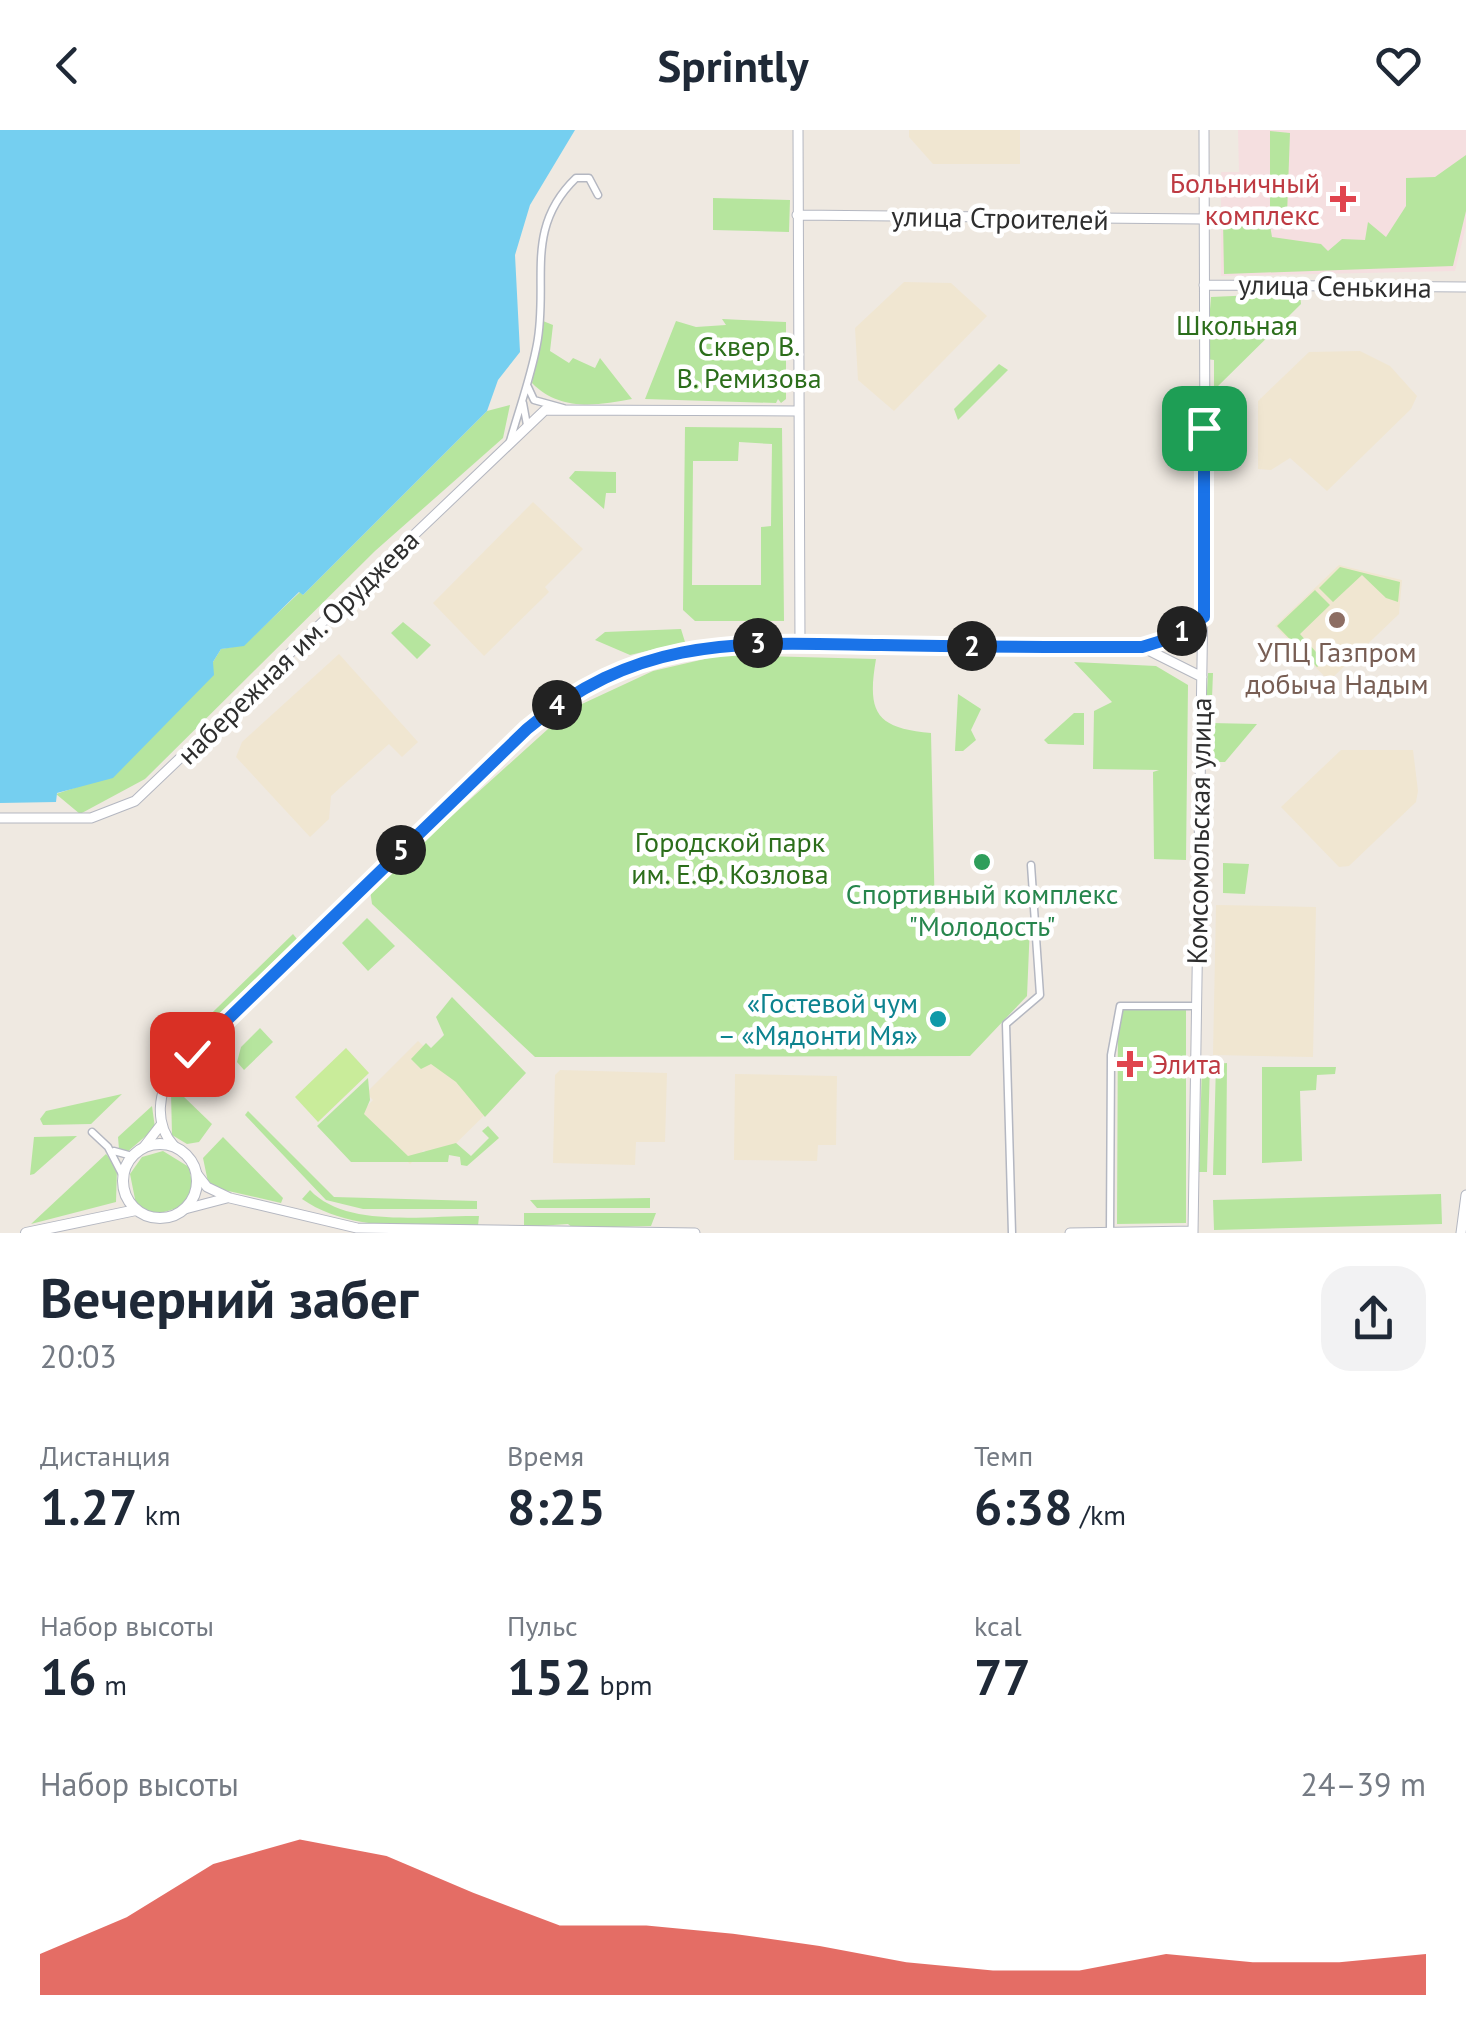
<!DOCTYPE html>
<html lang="ru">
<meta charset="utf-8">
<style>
:root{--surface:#fff;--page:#f2f2f3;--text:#1f2937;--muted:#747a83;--accent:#d93025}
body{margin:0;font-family:"PT Sans",sans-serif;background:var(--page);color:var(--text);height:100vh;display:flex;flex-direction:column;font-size:38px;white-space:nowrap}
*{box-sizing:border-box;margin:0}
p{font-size:32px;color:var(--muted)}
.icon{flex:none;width:55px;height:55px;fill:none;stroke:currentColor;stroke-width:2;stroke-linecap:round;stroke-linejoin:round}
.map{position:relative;height:1103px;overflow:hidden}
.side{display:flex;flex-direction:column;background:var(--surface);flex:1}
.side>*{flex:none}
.pin{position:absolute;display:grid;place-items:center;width:85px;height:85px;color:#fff;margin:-42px;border-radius:20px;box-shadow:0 5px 15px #0006}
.km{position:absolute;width:50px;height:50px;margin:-25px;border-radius:50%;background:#222;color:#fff;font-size:28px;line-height:50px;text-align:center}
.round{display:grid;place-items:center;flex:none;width:105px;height:105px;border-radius:30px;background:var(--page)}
.summary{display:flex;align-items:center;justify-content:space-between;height:170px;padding:0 40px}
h1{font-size:55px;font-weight:600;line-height:75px}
.stats{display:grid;grid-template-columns:repeat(3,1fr);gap:15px;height:170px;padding:10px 40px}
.stats div{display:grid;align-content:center}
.stats b{font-size:50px;font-weight:600}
.stats small{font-size:28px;font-weight:400}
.stats p{font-size:28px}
.chart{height:280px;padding:20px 40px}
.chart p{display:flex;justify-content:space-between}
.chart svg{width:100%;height:180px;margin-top:10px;fill:var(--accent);opacity:.7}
header{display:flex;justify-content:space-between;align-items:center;height:130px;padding:0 40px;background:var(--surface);font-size:45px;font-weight:600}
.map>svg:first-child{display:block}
.education{fill:#f0e6d1}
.medical{fill:#f5dfe0}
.green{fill:#b6e59e;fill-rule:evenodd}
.pitch{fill:#c9ec9a}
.water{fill:#75cff0}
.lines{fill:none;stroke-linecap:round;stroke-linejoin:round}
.minor-casing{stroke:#b4b7c1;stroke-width:9}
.tertiary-casing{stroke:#b4b7c1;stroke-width:11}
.secondary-casing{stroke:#b4b7c1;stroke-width:12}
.minor{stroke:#fff;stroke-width:6}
.tertiary{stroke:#fff;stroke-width:9}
.secondary{stroke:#fff;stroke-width:10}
.route-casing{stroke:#fff;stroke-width:20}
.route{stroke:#1a73e8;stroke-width:12}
.health-dot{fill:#e0444e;stroke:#fff;stroke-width:4}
.education-dot{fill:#8d6e63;stroke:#fff;stroke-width:4}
.leisure-dot{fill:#2e9e5b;stroke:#fff;stroke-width:4}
.culture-dot{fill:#0f9aa8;stroke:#fff;stroke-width:4}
.labels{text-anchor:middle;stroke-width:9;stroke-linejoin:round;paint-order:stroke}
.health-label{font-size:28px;fill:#be3a42;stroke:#fff;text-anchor:end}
.street-label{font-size:28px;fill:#2e2e2e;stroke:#fff}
.park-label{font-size:28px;fill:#2c6e1b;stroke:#fff}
.education-label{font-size:28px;fill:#785e54;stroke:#fff}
.leisure-label{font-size:28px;fill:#27864d;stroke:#fff}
.culture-label{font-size:28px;fill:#0d838f;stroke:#fff;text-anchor:end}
</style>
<header><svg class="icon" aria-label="back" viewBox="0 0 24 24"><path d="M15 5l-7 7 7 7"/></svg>Sprintly<svg class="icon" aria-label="heart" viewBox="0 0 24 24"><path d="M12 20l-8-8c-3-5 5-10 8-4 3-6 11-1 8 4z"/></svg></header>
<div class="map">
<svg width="1466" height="1103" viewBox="0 0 1466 1103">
<rect width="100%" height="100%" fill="#efe9e1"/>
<path class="education" d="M 909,0 L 1020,0 L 1020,34 L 933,34 L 909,7 Z
M 904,152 L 951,153 L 987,186 L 894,281 L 858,250 L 855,198 Z
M 1360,221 L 1390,236 L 1417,266 L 1411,279 L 1327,361 L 1290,328 L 1271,340 L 1258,339 L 1258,271 L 1309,222 Z
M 533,372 L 583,419 L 545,457 L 549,462 L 484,526 L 433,473 Z
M 1339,435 L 1402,450 L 1399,484 L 1329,551 L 1275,496 Z
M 339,524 L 418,612 L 402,627 L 389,614 L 331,666 L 329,689 L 310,707 L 236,627 L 242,612 Z
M 1341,620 L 1413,620 L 1418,661 L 1416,672 L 1349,736 L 1339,737 L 1281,677 Z
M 1216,775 L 1316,777 L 1313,927 L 1213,925 Z
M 418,911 L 433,925 L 502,968 L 437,1032 L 424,1020 L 410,1034 L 359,984 L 373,970 L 366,963 Z
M 560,940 L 667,943 L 665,1012 L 636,1012 L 635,1035 L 553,1033 L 555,945 Z
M 735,944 L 837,946 L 836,1015 L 818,1015 L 817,1031 L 734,1030 Z"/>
<path class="medical" d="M 1238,0 L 1466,0 L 1466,96 L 1455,141 L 1221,146 L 1221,42 L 1239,42 Z"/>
<path class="green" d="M 1270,1 L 1290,3 L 1287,85 L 1270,86 Z
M 1466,25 L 1466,81 L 1453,136 L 1224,144 L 1223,90 L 1269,89 L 1272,107 L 1321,114 L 1328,121 L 1342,109 L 1365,110 L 1368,92 L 1386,107 L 1406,76 L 1406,48 L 1435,47 Z
M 713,68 L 790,70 L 789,102 L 713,100 Z
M 1300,163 L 1301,174 L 1214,260 L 1214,230 L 1206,229 L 1211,167 Z
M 722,189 L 786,192 L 786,269 L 781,273 L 778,269 L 776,273 L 645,269 L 676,191 L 696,197 L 726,195 Z
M 543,191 L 553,195 L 550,221 L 569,233 L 573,228 L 595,238 L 600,228 L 632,269 C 596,276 559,281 532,253 Z
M 999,234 L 1008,240 L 958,290 L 954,279 Z
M 510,275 L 503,308 L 375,421 L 145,649 L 80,684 L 56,664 L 77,657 L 213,532 L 221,519 L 244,515 L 300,462 L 303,465 L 487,281 Z
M 685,297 L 782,298 L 784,491 L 695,491 L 683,480 ZM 739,312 L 772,314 L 771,396 L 761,397 L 761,455 L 692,455 L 693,331 L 738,331 Z
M 575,341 L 616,342 L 616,363 L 606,363 L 604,379 L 569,348 Z
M 1340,437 L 1400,452 L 1398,472 L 1386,468 L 1362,445 L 1333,472 L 1319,458 Z
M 1315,460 L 1330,475 L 1300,504 L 1324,531 L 1317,537 L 1277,496 Z
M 403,492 L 431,515 L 417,529 L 391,503 Z
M 681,499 L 685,512 L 630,525 L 595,510 L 605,502 Z
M 722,525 L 876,529 C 867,582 875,598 931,603 L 935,789 L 1030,795 L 1027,866 L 970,926 L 535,927 L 372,774 L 370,760 L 569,580 L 653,541 Z
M 1074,532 L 1156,536 L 1188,555 L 1186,730 L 1154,729 L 1153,642 L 1159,640 L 1093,639 L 1094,581 L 1112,572 Z
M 1208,543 L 1213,543 L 1211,593 L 1257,594 L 1225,632 L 1203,632 Z
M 958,564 L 981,579 L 971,600 L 976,610 L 963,621 L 955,621 Z
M 1074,583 L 1084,583 L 1084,615 L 1048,614 L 1044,610 Z
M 1223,733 L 1249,734 L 1245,764 L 1223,763 Z
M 367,788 L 395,816 L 368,841 L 342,813 Z
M 293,804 L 297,809 L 182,919 L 179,915 Z
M 452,867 L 526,943 L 485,987 L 456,952 L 431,934 L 421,939 L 411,929 L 426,913 L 431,918 L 444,905 L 436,887 Z
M 1118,880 L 1186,880 L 1186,1093 L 1117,1094 Z
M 260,898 L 273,912 L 244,940 L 237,932 L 241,917 Z
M 1202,933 L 1210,933 L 1207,1042 L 1199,1042 Z
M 1227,933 L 1226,1045 L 1213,1045 L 1216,934 Z
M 1262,937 L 1336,937 L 1335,944 L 1317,945 L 1316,960 L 1300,961 L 1302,1031 L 1262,1033 Z
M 368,948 L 370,970 L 364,984 L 408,1026 L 456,1013 L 471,1026 L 489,1008 L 482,1001 L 488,996 L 499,1008 L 467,1036 L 461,1035 L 460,1027 L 449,1025 L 448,1032 L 351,1032 L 317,996 Z
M 171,963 L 183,966 L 212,994 L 199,1012 L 187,1014 L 172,1005 Z
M 122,964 L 91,994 L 43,995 L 40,989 L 46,981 Z
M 152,976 L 155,998 L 126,1023 L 119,1019 L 118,1007 Z
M 248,981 L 334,1067 L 477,1071 L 477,1079 L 363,1079 L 326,1070 L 245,985 Z
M 77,1006 L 34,1044 L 30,1045 L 34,1007 Z
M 223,1007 L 283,1068 L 281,1073 L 215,1058 L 208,1052 L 203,1028 Z
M 163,1021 L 189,1037 L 193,1058 L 184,1076 L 154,1085 L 136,1074 L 130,1044 L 142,1027 Z
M 106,1024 L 117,1038 L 116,1072 L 31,1094 Z
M 310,1060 C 346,1099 429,1085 479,1086 L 478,1096 C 419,1095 351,1103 302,1069 Z
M 1441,1064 L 1442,1094 L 1214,1100 L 1213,1070 Z
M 650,1068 L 650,1078 L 537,1078 L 530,1070 Z
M 524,1083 L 656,1083 L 651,1096 L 573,1098 L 568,1094 L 524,1097 Z"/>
<path class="pitch" d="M 346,918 L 369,943 L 318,992 L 295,967 Z"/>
<path class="water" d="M 0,0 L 575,0 L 530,75 L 515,125 L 520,222 L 498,250 L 487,281 L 303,465 L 299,462 L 244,516 L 221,519 L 213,532 L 214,545 L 113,648 L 57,663 L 56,672 L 0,673 Z"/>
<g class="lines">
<g class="minor-casing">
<path id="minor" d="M 527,255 L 534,270 L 563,278
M 523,273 L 527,295
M 510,311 C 519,279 531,247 537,214 C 549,152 523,99 576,48 L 589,48 L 598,65
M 92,1002 L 108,1017 L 123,1046
M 114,1021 L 132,1026
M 1110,1102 L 1111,925 L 1120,876 L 1195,876
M 1012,1103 L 1006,894 L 1040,865 L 1031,735"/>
</g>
<g class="tertiary-casing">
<path id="tertiary" d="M 798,0 L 800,513
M 797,85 L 1203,89
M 1204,155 L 1466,157
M 1142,517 L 1202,547
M 0,688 L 91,688 L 135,671 L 545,280 L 798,281
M 174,1016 C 154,994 157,961 176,938 L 527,599 L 582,560 L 635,534 L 738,512 L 1141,517 L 1168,509 L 1204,487
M 143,1018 L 160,996
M 197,1044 L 207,1057 L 230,1068 L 357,1098 L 695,1103
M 185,1079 L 227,1068
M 1070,1103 L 1193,1101
M 1193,1103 L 1205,343 L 1204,0
M 1461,1103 L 1466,1065"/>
</g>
<g class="secondary-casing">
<path id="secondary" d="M123 1051a37 37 0 1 1 74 0a37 37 0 1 1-74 0Z
M 26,1103 L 136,1080"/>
</g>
<use href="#minor" class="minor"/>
<use href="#tertiary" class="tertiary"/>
<use href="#secondary" class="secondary"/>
</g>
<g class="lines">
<g class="route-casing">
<path id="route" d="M 192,924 L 527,599 C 641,503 742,513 881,515 C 968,517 1055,517 1142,517 L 1168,509 L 1204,487 L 1204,298"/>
</g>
<use href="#route" class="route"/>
</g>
<g class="health-dot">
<path d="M1338 54h10v10h10v10h-10v10h-10v-10h-10v-10h10z"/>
<path d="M1125 919h10v10h10v10h-10v10h-10v-10h-10v-10h10z"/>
</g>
<circle class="education-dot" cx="1337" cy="490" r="10"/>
<circle class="leisure-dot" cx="982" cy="732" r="10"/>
<circle class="culture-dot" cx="938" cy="889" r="10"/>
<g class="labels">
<g class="health-label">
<text x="1320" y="63">Больничный<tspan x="1320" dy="32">комплекс</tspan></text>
<text x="1152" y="944" text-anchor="start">Элита</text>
</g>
<g class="street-label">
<text transform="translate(1000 88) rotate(1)" y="10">улица Строителей</text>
<text transform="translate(1335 156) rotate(1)" y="10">улица Сенькина</text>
<text transform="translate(298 517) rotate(-44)" y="10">набережная им. Оруджева</text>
<text transform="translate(1199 701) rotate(-89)" y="10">Комсомольская улица</text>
</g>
<g class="park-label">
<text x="1237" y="205">Школьная</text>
<text x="749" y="226">Сквер В.<tspan x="749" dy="32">В. Ремизова</tspan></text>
<text x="730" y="722">Городской парк<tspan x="730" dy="32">им. Е.Ф. Козлова</tspan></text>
</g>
<g class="education-label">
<text x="1337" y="532">УПЦ Газпром<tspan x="1337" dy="32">добыча Надым</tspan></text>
</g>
<g class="leisure-label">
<text x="982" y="774">Спортивный комплекс<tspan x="982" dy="32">"Молодость"</tspan></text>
</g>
<g class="culture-label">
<text x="918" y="883">«Гостевой чум<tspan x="918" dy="32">– «Мядонти Мя»</tspan></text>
</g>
</g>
</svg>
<div class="pin" style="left:1204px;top:298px;background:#1e9e55"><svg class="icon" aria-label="arrive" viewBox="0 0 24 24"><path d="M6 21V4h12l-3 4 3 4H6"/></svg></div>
<div class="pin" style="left:192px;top:924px;background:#d93025"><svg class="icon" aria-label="check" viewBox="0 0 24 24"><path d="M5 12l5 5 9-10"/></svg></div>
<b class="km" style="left:1182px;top:501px">1</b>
<b class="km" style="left:972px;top:516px">2</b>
<b class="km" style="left:758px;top:513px">3</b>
<b class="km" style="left:557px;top:575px">4</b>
<b class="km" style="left:401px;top:720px">5</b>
</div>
<section class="side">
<div class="summary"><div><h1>Вечерний забег</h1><p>20:03</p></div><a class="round"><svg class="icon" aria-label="share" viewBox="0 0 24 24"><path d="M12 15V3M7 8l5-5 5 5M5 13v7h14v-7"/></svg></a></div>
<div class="stats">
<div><p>Дистанция</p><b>1.27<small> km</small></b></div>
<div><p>Время</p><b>8:25</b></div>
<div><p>Темп</p><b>6:38<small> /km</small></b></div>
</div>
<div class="stats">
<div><p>Набор высоты</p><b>16<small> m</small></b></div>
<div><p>Пульс</p><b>152<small> bpm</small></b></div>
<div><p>kcal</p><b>77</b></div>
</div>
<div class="chart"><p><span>Набор высоты</span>24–39 m</p>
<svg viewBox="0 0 160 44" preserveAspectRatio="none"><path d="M0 44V34L10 25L20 12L30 6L40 10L50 19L60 27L70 27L80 29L90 32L100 36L110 38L120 38L130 34L140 36L150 36L160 34V44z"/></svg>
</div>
</section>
